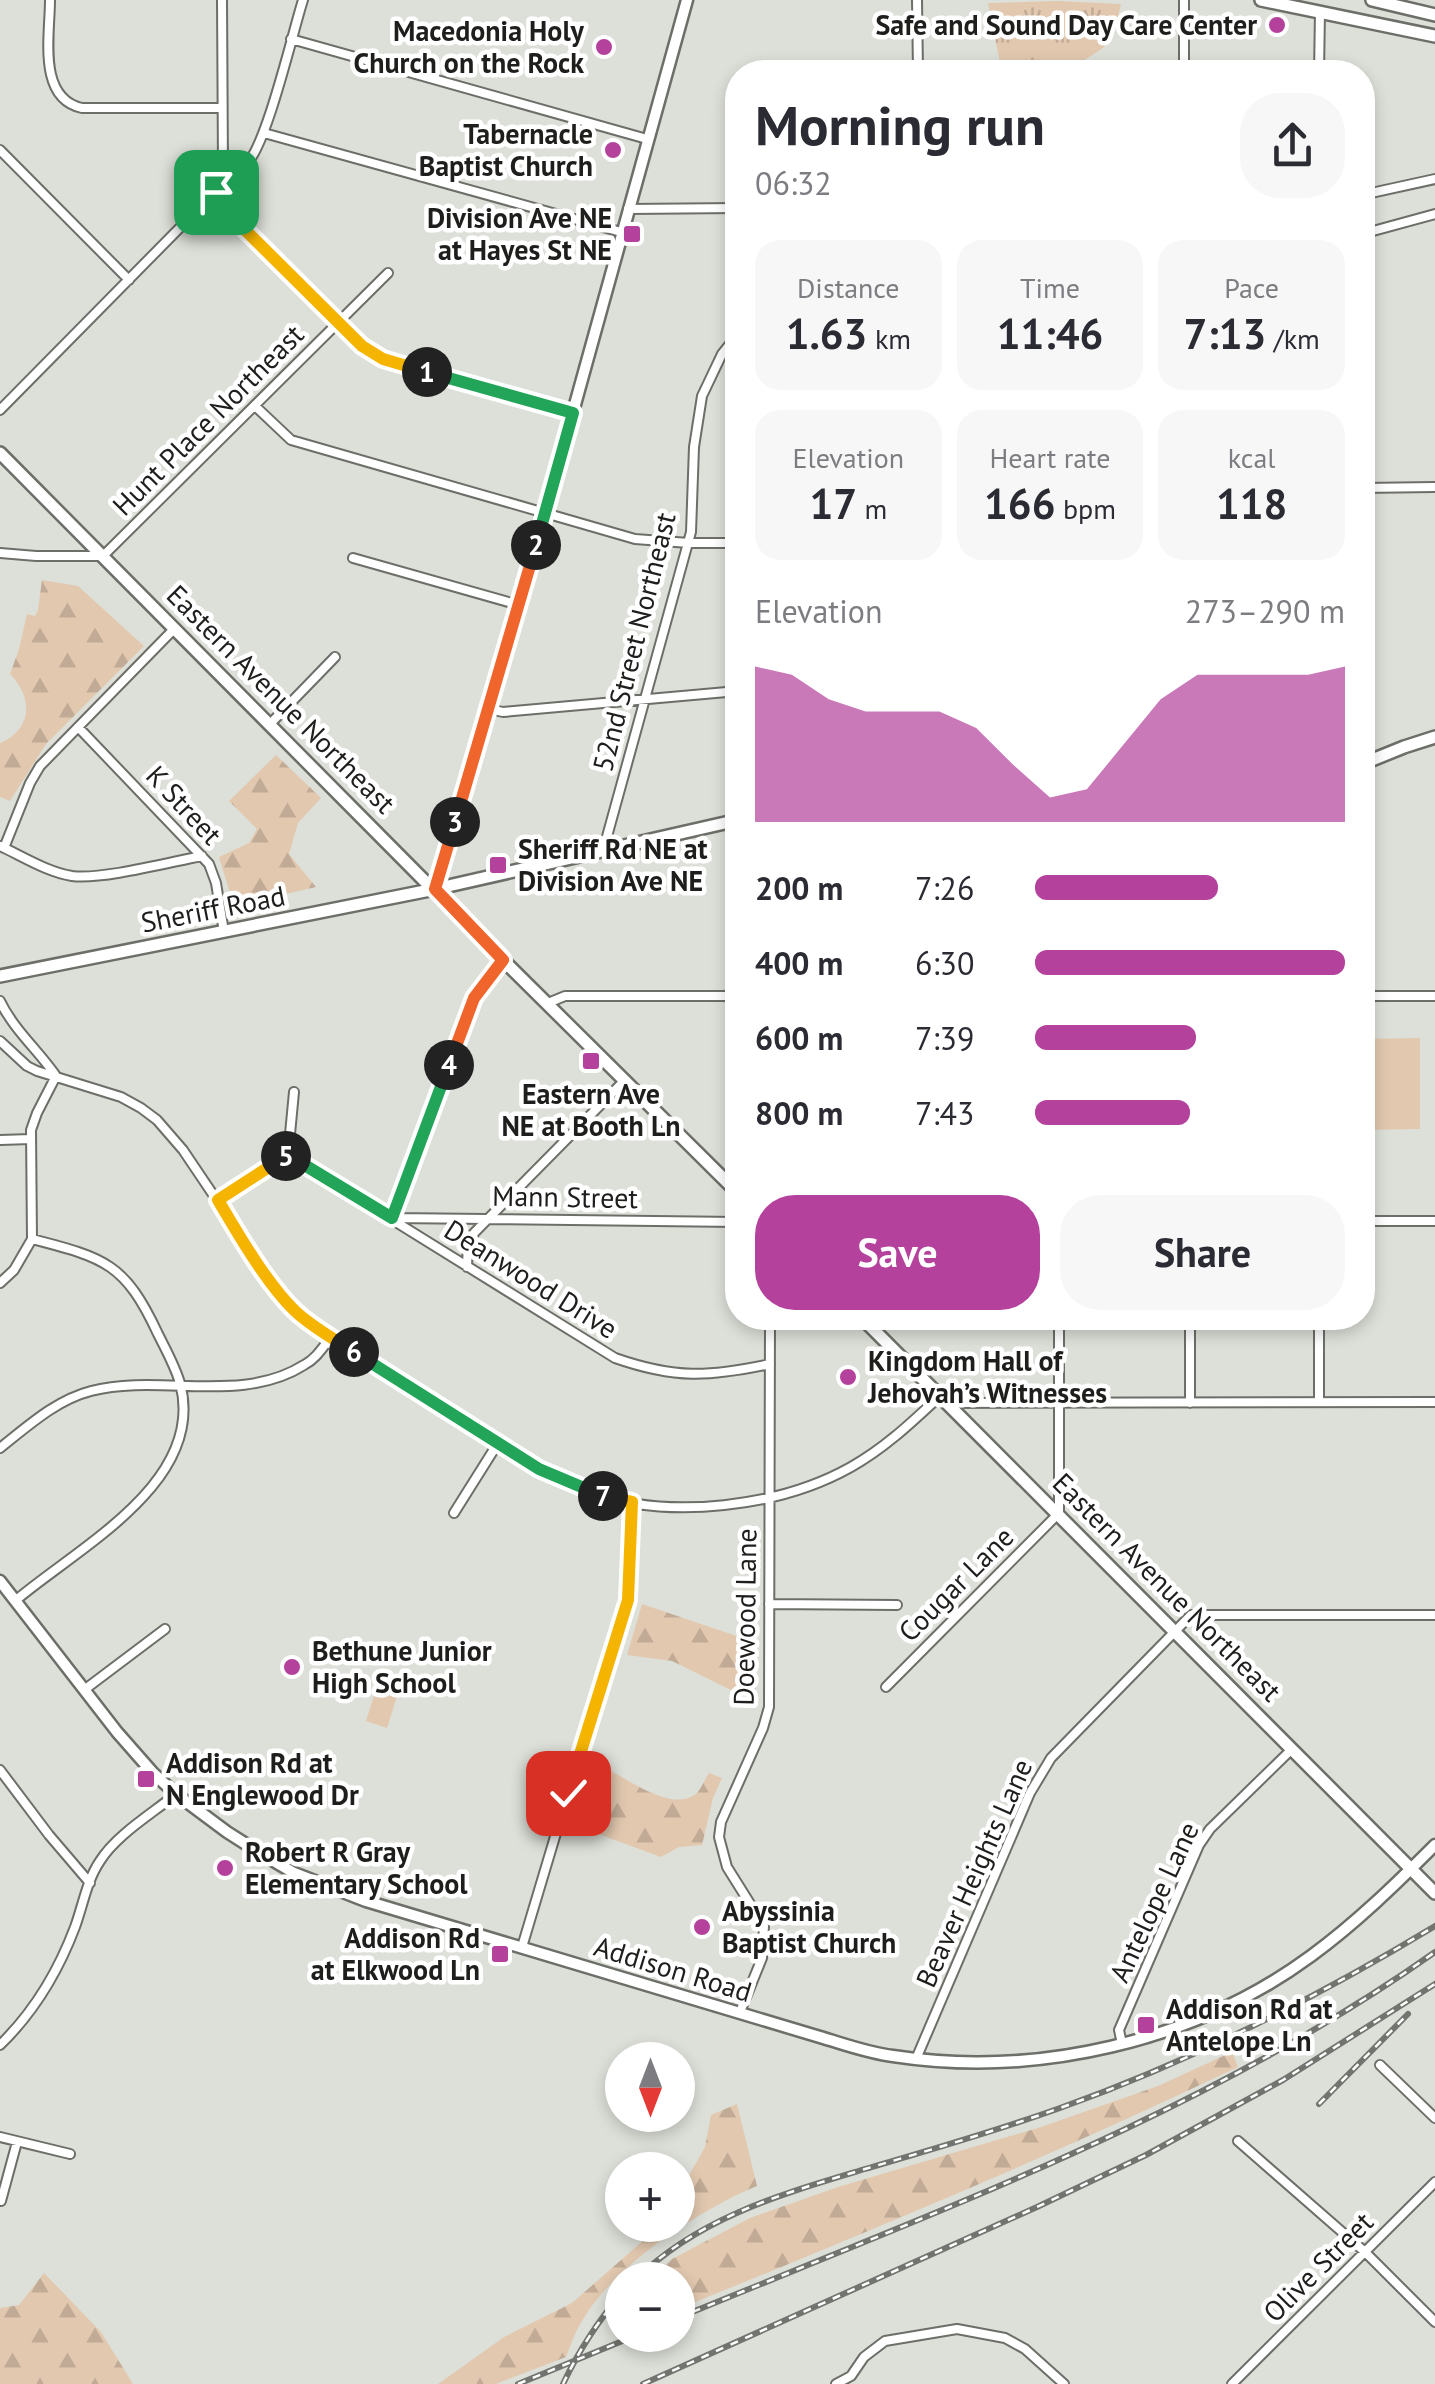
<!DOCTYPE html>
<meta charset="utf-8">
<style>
:root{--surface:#fff;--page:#f7f7f7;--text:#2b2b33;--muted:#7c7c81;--accent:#b4419b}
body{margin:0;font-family:"PT Sans",sans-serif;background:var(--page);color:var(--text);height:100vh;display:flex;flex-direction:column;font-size:38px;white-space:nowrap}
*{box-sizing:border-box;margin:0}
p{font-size:32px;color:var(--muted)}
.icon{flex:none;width:55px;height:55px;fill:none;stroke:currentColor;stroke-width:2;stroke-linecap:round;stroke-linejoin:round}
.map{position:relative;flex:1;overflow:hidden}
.details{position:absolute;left:725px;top:60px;width:650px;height:1270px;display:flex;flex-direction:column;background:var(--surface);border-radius:40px;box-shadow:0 5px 15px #0003}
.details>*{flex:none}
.needle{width:65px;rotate:180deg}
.fabs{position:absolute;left:605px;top:2042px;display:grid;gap:20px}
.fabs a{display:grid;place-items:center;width:90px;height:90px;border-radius:50%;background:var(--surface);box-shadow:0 5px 15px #0003;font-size:50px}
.pin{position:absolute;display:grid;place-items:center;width:85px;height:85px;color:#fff;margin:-42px;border-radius:20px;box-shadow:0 5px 15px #0006}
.km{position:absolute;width:50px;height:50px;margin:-25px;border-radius:50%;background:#222;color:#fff;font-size:28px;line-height:50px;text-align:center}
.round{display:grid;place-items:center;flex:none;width:105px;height:105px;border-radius:40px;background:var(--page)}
.summary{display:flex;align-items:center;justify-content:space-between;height:170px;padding:0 30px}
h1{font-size:55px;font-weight:700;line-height:75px}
.figures{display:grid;grid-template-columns:repeat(3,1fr);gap:15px;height:170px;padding:10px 30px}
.figures div{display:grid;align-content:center;border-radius:25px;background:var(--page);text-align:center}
.figures b{font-size:42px;font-weight:700}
.figures small{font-size:28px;font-weight:400}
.figures p{font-size:28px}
.chart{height:280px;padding:20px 30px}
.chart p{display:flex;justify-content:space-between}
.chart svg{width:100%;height:180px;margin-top:10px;fill:var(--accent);opacity:.7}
.primary-button{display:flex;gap:20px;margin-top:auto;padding:20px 30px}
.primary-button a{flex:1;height:115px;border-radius:40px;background:var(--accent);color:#fff;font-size:40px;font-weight:700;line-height:115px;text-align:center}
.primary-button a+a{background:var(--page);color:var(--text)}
ul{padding:0 30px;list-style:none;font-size:32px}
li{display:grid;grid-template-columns:160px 120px 1fr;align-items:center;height:75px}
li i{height:25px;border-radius:12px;background:var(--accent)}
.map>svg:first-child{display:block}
.forest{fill:url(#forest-firs)}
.park{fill:url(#park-tufts)}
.pitch{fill:#e2c8af}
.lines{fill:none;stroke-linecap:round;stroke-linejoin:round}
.minor-casing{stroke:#6c6f68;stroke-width:12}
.tertiary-casing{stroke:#6c6f68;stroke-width:15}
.secondary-casing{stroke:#6c6f68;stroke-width:16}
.minor{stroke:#fff;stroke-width:8}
.tertiary{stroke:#fff;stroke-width:10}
.secondary{stroke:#fff;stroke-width:11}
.rail-casing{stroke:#72746f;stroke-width:6}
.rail{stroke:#fff;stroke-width:2.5;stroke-dasharray:8;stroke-linecap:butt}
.split-1-casing{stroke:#fff;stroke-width:20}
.split-2-casing{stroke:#fff;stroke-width:20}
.split-3-casing{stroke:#fff;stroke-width:20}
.split-4-casing{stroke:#fff;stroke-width:20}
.split-5-casing{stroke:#fff;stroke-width:20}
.split-6-casing{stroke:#fff;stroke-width:20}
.split-7-casing{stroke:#fff;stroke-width:20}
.split-8-casing{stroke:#fff;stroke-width:20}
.split-1{stroke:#f5b400;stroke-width:12}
.split-2{stroke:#22a559;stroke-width:12}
.split-3{stroke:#f0652b;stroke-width:12}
.split-4{stroke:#f0652b;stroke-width:12}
.split-5{stroke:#22a559;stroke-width:12}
.split-6{stroke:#f5b400;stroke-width:12}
.split-7{stroke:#22a559;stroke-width:12}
.split-8{stroke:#f5b400;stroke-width:12}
.poi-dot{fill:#b4419b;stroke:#fff;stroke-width:4}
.labels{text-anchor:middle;stroke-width:9;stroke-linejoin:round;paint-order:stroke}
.poi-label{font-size:28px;font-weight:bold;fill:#1e1f1c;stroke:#fff;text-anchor:start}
.street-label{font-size:28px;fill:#1e1f1c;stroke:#fff}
</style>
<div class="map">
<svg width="1435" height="2384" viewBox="0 0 1435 2384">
<defs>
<pattern id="forest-firs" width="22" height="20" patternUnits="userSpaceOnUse" patternTransform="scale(2.5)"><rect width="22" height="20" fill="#e2c8af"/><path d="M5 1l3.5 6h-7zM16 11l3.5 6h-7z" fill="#c1ab96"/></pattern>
<pattern id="park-tufts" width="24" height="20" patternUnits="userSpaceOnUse" patternTransform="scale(2.5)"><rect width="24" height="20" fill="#e2c8af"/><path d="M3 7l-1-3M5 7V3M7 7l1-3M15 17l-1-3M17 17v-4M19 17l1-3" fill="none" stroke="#c1ab96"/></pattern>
</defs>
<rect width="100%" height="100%" fill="#dde0d8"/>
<path class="forest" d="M 42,580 L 78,586 L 144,646 L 46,744 L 10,801 L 0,797 L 0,743 C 33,729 33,697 10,674 L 19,649 L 27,614 L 35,616 L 38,610 Z
M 276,755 L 321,798 L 298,823 L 289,854 L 316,887 L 234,906 L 219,857 L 249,843 L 257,829 L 229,801 Z
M 642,1604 L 754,1642 L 756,1686 L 753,1701 L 672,1661 L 627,1655 Z
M 598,1761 L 606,1764 L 611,1771 C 632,1782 673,1812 696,1794 C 701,1789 705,1779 709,1773 L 722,1778 L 713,1798 L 702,1845 L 679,1847 L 661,1857 L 574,1825 L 593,1764 Z
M 1232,2052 L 1238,2067 C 1054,2155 866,2233 678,2309 L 678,2280 L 652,2280 L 672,2259 L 750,2218 L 838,2187 L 1041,2127 L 1158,2086 Z
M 737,2104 L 757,2186 C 699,2210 613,2266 582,2321 C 575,2332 571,2345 566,2357 L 496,2384 L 438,2384 L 504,2337 L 572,2303 L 661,2225 L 678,2225 L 678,2195 L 705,2147 L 711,2115 Z
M 44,2273 L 101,2332 L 133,2384 L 0,2384 L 0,2308 L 19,2305 Z"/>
<path class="park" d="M 1058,1 L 1121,4 L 1114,34 L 1103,48 L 1077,65 L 1060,72 L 997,72 L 1000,63 L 988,3 Z"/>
<path class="pitch" d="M 1420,1038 L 1420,1129 L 1363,1130 L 1363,1039 Z
M 379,1680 L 400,1687 L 387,1728 L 366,1721 Z"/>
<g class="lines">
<g class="minor-casing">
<path id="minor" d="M 50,0 C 50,35 37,98 82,108 L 222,108
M 917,0 L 918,72
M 1184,0 L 1184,72
M 291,39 L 647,139
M 1319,72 L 1320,12
M 264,133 L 621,232
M 0,150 L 129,280
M 223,168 C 231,168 239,169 246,164 C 266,148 293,31 303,0
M 1362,195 L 1435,179
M 212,197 L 362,346 L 374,355 L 573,413
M 628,209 L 738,208
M 1362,234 L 1435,214
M 255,406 L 291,440 L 545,513 L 635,539 L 689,543 L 738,543
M 0,410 L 219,188 L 223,168 L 222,0
M 1362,488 L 1435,487
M 0,553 L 36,556 L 103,556 L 388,273
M 353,558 L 519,605
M 489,709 L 503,712 L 738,691
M 270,724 L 335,657
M 78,727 L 209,864 L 216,883 L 224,932
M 0,846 C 22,856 47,872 72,876 C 102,880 170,862 202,856
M 4,848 L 30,783 L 40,766 L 175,628
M 603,851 L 691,532 L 694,447 L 702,396 L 722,354 L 738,334
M 503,960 L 474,998 L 393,1218 L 738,1222
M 1362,996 L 1435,996
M 0,1001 C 14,1030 38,1050 56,1076
M 548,1003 L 565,996 L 738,996
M 0,1041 L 27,1066 L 37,1071 L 121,1097 L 141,1108 L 157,1120 L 183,1150 L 276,1288 L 290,1306 L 305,1319 C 353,1353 403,1384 453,1415 C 498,1443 541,1475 592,1493 C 670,1520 780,1507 851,1467 C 885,1448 912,1422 940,1396
M 0,1140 L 31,1139
M 288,1155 L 615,1358 C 675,1379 709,1377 770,1364
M 218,1200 L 288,1155 L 294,1092
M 1362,1221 L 1435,1221
M 467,1267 L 468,1241 L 475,1232 L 625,1080
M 0,1283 L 14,1270 L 32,1239 L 31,1130 L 37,1113 L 56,1076
M 1319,1318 L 1319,1402
M 948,1403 L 1435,1402
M 1190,1403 L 1190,1318
M 0,1448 C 28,1426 56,1400 91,1391 C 160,1373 241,1405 304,1365 C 316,1359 323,1347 331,1337
M 454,1513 L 498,1443
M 15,1601 C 77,1548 207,1482 180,1383 C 175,1366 166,1350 158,1334 C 125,1263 105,1258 32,1239
M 769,1604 L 897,1605
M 886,1687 L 1059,1513 L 1059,1318
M 84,1690 L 165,1629
M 0,1770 L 49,1835 L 90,1883
M 522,1947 L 577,1763 L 626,1609 L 630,1579 L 632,1502
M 740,2012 L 762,1958 L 764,1926 L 727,1867 L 719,1837 L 721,1822 L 763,1728 L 769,1707 L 770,1318
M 1122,2044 L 1119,2030 L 1199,1845 L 1210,1829 L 1292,1749
M 0,2045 C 35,2011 58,1972 75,1927 C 83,1905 87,1880 100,1861 C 116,1835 153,1813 176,1794
M 916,2059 L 1030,1793 L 1051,1758 L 1191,1615 L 1435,1615
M 1380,2065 L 1435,2118
M 0,2137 L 70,2154
M 1238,2141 L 1365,2252 L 1435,2322
M 1,2201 L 17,2142
M 836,2384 L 851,2376 L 864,2357 L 885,2341 L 957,2329 L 1005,2338 L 1025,2349 L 1064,2384
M 1232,2384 L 1435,2182"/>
</g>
<g class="tertiary-casing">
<path id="tertiary" d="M 435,889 L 545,513 L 687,0
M 0,1581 L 117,1732 L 153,1773 L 176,1794 L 227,1832 L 260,1853 L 294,1873 L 366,1901 L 820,2037 C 844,2044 868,2053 893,2056 C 1036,2078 1194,2042 1311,1956 C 1356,1923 1396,1884 1435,1845"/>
</g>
<g class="secondary-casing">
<path id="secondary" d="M 1261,0 L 1435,36
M 1372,0 L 1435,15
M 0,453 L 503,960 L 738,1193
M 1362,764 L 1404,747 L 1435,737
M 0,976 L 435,889 L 738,820
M 862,1318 L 1435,1893"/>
</g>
<use href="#minor" class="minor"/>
<use href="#tertiary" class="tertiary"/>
<use href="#secondary" class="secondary"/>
<g class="rail-casing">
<path id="rail" d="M 1319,2104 L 1408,2014
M 635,2280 C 699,2217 782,2194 865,2169 C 930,2150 996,2131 1060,2108 C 1192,2061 1316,1998 1435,1926
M 678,2318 C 937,2211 1204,2115 1435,1952
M 518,2384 L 637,2335
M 563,2384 C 579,2350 598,2321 622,2293
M 643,2384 L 1037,2207 L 1146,2155 L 1283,2080 L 1435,1984"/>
</g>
<use href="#rail" class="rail"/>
</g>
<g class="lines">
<g class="split-1-casing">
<path id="split-1" d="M 216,192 L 212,197 L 362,346 L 383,359 L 427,372"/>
</g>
<g class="split-2-casing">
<path id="split-2" d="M 427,372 L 573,413 L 536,545"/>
</g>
<g class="split-3-casing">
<path id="split-3" d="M 455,822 L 536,545"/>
</g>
<g class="split-4-casing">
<path id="split-4" d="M 449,1065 L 474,998 L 503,960 L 435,889 L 455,822"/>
</g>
<g class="split-5-casing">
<path id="split-5" d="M 286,1156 L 288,1155 L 392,1218 L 449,1065"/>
</g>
<g class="split-6-casing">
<path id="split-6" d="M 286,1156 L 218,1200 C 238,1234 267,1284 295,1311 C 312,1327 334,1339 354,1352"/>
</g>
<g class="split-7-casing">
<path id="split-7" d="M 354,1352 L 539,1469 L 603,1496"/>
</g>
<g class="split-8-casing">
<path id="split-8" d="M 568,1793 L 628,1600 L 632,1502 L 603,1496"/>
</g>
<use href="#split-1" class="split-1"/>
<use href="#split-2" class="split-2"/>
<use href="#split-3" class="split-3"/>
<use href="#split-4" class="split-4"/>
<use href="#split-5" class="split-5"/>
<use href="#split-6" class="split-6"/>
<use href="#split-7" class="split-7"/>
<use href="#split-8" class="split-8"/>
</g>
<g class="poi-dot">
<circle cx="1277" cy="25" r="10"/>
<circle cx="604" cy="47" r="10"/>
<circle cx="613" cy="150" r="10"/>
<rect x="622" y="224" width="20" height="20" rx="5"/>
<rect x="488" y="855" width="20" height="20" rx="5"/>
<rect x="581" y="1051" width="20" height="20" rx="5"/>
<circle cx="848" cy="1377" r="10"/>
<circle cx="292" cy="1667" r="10"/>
<rect x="136" y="1769" width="20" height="20" rx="5"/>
<circle cx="225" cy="1868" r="10"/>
<circle cx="702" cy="1927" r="10"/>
<rect x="490" y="1944" width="20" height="20" rx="5"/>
<rect x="1136" y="2015" width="20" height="20" rx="5"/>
</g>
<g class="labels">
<g class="poi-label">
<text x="1257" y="35" text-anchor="end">Safe and Sound Day Care Center</text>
<text x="584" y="41" text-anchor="end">Macedonia Holy<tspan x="584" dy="32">Church on the Rock</tspan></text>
<text x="593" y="144" text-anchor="end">Tabernacle<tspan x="593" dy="32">Baptist Church</tspan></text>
<text x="612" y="228" text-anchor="end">Division Ave NE<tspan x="612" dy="32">at Hayes St NE</tspan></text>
<text x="518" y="859">Sheriff Rd NE at<tspan x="518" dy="32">Division Ave NE</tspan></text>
<text x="591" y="1104" text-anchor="middle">Eastern Ave<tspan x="591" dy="32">NE at Booth Ln</tspan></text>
<text x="868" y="1371">Kingdom Hall of<tspan x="868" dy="32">Jehovah’s Witnesses</tspan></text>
<text x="312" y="1661">Bethune Junior<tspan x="312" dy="32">High School</tspan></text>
<text x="166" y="1773">Addison Rd at<tspan x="166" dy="32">N Englewood Dr</tspan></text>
<text x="245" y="1862">Robert R Gray<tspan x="245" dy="32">Elementary School</tspan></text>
<text x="722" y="1921">Abyssinia<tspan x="722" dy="32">Baptist Church</tspan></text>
<text x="480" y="1948" text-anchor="end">Addison Rd<tspan x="480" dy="32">at Elkwood Ln</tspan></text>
<text x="1166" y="2019">Addison Rd at<tspan x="1166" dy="32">Antelope Ln</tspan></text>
</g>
<g class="street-label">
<text transform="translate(208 420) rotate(-45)" y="10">Hunt Place Northeast</text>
<text transform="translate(634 642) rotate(-76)" y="10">52nd Street Northeast</text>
<text transform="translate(281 699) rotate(45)" y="10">Eastern Avenue Northeast</text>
<text transform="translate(184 805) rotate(47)" y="10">K Street</text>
<text transform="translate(213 909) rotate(-11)" y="10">Sheriff Road</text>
<text transform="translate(565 1197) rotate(1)" y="10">Mann Street</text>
<text transform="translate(531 1279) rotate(32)" y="10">Deanwood Drive</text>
<text transform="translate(956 1584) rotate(-45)" y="10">Cougar Lane</text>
<text transform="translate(1167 1587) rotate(45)" y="10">Eastern Avenue Northeast</text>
<text transform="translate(745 1617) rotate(-89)" y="10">Doewood Lane</text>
<text transform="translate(974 1873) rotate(-66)" y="10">Beaver Heights Lane</text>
<text transform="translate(1154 1902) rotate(-65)" y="10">Antelope Lane</text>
<text transform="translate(673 1969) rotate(17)" y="10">Addison Road</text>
<text transform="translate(1318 2267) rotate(-45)" y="10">Olive Street</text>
</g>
</g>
</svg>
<div class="fabs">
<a><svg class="needle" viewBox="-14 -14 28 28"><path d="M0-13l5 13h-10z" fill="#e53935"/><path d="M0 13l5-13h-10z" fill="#7c7c81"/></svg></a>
<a>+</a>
<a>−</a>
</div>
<div class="pin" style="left:216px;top:192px;background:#1e9e55"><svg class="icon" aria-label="arrive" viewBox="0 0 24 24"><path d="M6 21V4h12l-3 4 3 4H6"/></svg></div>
<div class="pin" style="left:568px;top:1793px;background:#d93025"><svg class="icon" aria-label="check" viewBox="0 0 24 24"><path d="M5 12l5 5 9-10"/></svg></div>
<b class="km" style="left:427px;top:372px">1</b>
<b class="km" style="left:536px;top:545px">2</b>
<b class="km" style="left:455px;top:822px">3</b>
<b class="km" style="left:449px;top:1065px">4</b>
<b class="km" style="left:286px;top:1156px">5</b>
<b class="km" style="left:354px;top:1352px">6</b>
<b class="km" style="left:603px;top:1496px">7</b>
<section class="details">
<div class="summary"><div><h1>Morning run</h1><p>06:32</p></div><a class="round"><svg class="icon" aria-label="share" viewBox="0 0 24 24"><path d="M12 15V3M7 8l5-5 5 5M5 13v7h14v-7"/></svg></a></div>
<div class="figures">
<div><p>Distance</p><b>1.63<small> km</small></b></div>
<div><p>Time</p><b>11:46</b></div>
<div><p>Pace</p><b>7:13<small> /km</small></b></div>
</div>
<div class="figures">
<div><p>Elevation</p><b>17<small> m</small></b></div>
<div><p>Heart rate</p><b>166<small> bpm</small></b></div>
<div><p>kcal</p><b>118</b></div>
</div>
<div class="chart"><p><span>Elevation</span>273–290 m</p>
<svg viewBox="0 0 160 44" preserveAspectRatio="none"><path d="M0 44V6L10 8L20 14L30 17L40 17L50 17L60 21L70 30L80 38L90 36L100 25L110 14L120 8L130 8L140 8L150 8L160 6V44z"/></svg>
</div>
<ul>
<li><b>200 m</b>7:26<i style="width:59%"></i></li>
<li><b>400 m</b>6:30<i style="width:100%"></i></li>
<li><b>600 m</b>7:39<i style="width:52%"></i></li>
<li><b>800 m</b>7:43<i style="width:50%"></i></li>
</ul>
<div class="primary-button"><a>Save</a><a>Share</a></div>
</section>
</div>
